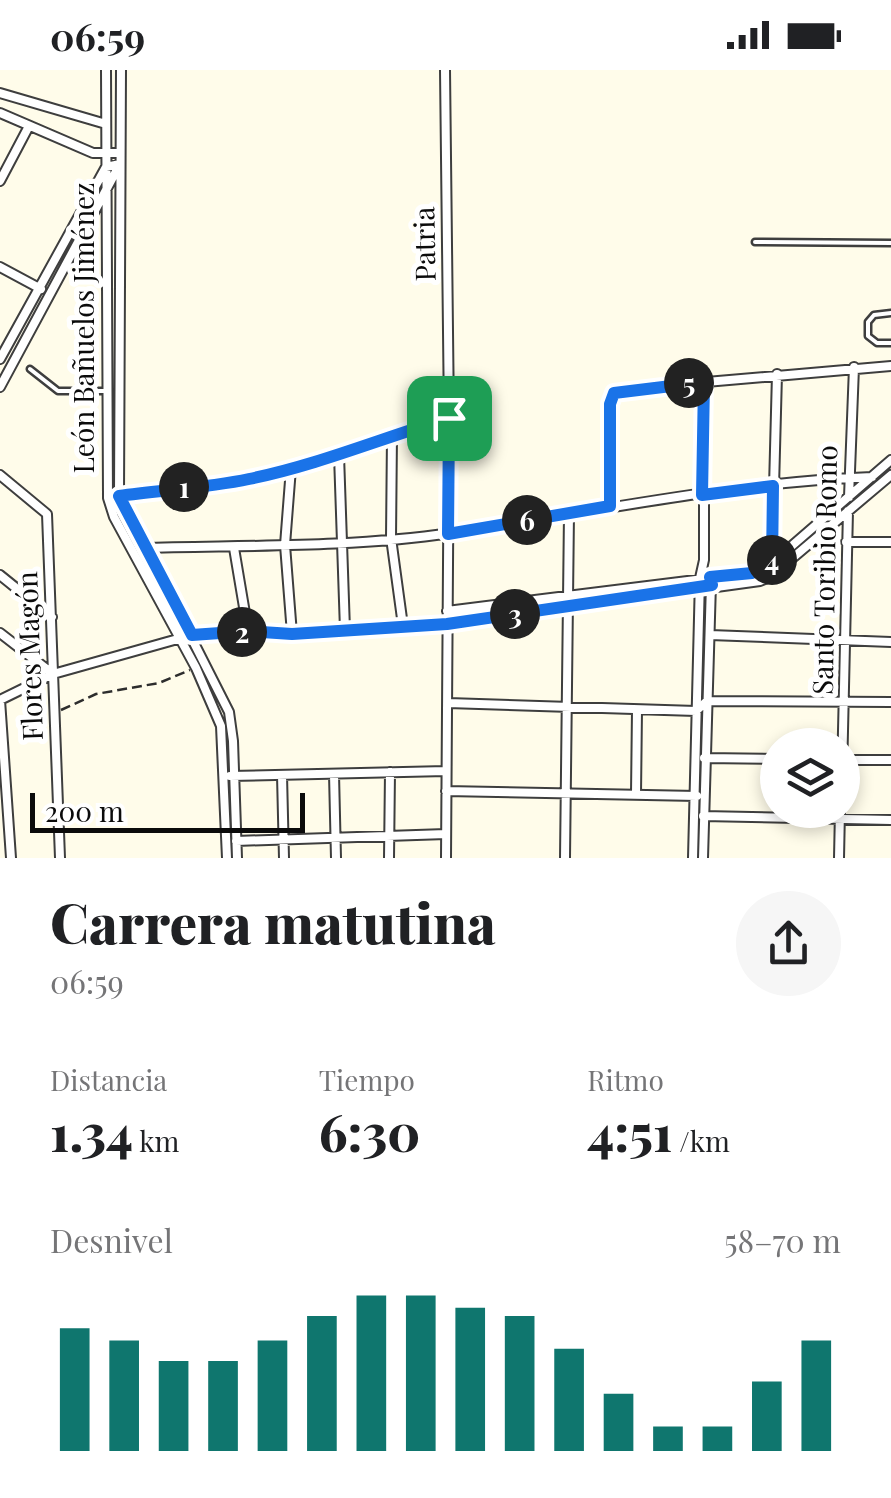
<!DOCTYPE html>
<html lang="es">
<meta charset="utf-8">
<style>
:root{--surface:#fff;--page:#f6f6f6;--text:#202124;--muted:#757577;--accent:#0f766e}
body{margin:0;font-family:"Playfair Display",serif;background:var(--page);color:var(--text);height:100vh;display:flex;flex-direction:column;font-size:38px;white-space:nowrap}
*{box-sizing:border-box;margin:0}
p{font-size:32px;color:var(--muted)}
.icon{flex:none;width:55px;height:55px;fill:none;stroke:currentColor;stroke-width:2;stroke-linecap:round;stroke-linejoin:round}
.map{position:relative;height:788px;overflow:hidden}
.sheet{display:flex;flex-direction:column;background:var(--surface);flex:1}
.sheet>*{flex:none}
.tools{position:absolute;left:760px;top:658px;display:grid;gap:20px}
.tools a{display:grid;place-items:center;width:100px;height:100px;border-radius:50%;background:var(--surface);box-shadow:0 5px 15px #0003;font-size:50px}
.scale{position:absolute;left:30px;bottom:25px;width:275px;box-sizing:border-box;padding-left:10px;border:5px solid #0b0b0b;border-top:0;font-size:28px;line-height:35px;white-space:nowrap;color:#0b0b0b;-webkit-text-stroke:8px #fff;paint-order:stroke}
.pin{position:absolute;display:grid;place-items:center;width:85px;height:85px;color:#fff;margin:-42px;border-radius:20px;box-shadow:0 5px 15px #0006}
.km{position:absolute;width:50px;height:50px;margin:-25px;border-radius:50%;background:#222;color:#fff;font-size:28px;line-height:50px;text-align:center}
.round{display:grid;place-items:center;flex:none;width:105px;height:105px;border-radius:52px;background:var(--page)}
.overview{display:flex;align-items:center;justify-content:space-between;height:170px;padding:0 50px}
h1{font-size:55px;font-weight:800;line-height:75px}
.figures{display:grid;grid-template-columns:repeat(3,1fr);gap:15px;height:170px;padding:10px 50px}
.figures div{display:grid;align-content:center}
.figures b{font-size:50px;font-weight:800}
.figures small{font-size:28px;font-weight:400}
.figures p{font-size:28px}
.chart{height:280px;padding:20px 50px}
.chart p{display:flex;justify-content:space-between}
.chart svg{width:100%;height:180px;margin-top:10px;stroke:var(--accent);stroke-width:6}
.status{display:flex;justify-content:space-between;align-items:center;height:70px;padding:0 50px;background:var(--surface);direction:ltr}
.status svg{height:28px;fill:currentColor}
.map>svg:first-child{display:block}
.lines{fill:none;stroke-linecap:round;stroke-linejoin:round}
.lane-casing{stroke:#3e3e3e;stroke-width:9}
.street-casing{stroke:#3e3e3e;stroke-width:12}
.path{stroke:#2d2d2d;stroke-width:2.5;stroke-dasharray:10 5;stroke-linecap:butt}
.lane{stroke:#fff;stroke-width:4}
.street{stroke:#fff;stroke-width:8}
.route-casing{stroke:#fff;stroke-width:20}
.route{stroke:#1a73e8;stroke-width:12}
.labels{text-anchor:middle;stroke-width:10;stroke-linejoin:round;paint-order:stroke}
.street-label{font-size:28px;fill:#0b0b0b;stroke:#fff}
</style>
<div class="status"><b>06:59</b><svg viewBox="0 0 49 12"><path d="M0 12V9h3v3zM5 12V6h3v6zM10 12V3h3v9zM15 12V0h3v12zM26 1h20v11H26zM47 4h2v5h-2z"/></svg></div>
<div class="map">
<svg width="891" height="788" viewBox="0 0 891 788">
<rect width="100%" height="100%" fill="#fffcea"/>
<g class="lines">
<g class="lane-casing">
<path id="lane" d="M 755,172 L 891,173
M 891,243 L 874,245 L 868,252 L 868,266 L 877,273 L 891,273
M 30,299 L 58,321 L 106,321"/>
</g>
<g class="street-casing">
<path id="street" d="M 106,0 L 108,428 L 114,447 L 196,598 L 221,656 L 227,788
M 121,0 L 119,425 L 229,642 L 233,671 L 237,788
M 445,0 L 449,348 L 446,788
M 0,23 L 106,54
M 0,43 L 93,83 L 120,83
M 0,111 L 29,56
M 0,197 L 41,219
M 0,289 L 106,97 L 120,94 L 0,317
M 625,319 L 891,296
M 392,365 L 391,468 L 403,556
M 339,385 L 345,560
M 291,398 L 285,475 L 292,564
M 0,405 L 47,444 L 60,788
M 119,425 C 162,420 207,418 249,409 C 317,395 382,367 449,348
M 849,427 L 854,297
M 846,472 L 891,472
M 141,478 C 244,475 349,478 451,463 C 591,443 731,412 872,407
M 234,478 L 248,561
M 772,493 L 777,304
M 0,505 L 52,547
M 447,541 L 752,503 L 772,493 L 891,390
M 0,563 L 53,604
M 710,565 L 891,572
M 0,630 L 53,604 L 192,565 L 248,561 L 292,564 L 447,554 L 760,511 L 770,507 L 891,405
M 0,630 L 11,788
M 448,633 L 696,641 L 707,631 L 891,632
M 704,688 L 778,689
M 842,690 L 891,690
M 334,704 L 336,788
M 282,705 L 284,788
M 842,705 L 848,441
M 230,706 L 446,701
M 446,721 L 697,726
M 636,724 L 637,640
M 703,746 L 891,750
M 236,771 L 446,764
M 389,788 L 390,702
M 565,788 L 569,443
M 693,788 L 700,508 L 704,490 L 704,312
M 703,788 L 711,513
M 839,788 L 840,740"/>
</g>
<path class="path" d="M 610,428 L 610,334 L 614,323 L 619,321
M 61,640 L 96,624 L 159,613 L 190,600"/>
<use href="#lane" class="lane"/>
<use href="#street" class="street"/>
</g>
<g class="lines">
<g class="route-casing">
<path id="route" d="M 704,312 L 702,425 L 773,416 L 772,493 L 752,503 L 710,507 L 712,515 L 447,554 L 292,564 L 248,561 L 192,565 L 119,426 C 162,420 207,418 249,409 C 318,395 382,368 449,348 L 448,464 L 610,436 L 610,334 L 614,323 Z"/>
</g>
<use href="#route" class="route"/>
</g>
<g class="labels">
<g class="street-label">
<text transform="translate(425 174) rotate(-91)" y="10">Patria</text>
<text transform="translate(84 258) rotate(-90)" y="10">León Bañuelos Jiménez</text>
<text transform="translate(825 500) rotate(-89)" y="10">Santo Toribio Romo</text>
<text transform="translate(30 586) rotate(-92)" y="10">Flores Magón</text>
</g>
</g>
</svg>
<div class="tools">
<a><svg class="icon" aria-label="layers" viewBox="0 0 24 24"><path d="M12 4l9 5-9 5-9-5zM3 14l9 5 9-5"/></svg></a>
</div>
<div class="scale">200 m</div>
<div class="pin" style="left:449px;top:348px;background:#1e9e55"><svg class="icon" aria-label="arrive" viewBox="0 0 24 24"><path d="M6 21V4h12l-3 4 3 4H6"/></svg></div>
<b class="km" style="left:184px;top:417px">1</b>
<b class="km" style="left:242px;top:562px">2</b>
<b class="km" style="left:515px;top:544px">3</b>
<b class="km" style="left:772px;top:490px">4</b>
<b class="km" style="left:689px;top:313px">5</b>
<b class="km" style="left:527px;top:450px">6</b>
</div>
<section class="sheet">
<div class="overview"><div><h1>Carrera matutina</h1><p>06:59</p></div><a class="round"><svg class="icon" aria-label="share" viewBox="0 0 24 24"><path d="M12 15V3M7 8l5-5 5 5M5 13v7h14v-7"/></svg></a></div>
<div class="figures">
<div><p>Distancia</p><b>1.34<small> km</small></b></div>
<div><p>Tiempo</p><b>6:30</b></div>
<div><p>Ritmo</p><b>4:51<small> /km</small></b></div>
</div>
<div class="chart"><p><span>Desnivel</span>58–70 m</p>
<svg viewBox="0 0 160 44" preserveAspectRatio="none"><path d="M5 44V14M15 44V17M25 44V22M35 44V22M45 44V17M55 44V11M65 44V6M75 44V6M85 44V9M95 44V11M105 44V19M115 44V30M125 44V38M135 44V38M145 44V27M155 44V17"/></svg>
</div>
</section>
